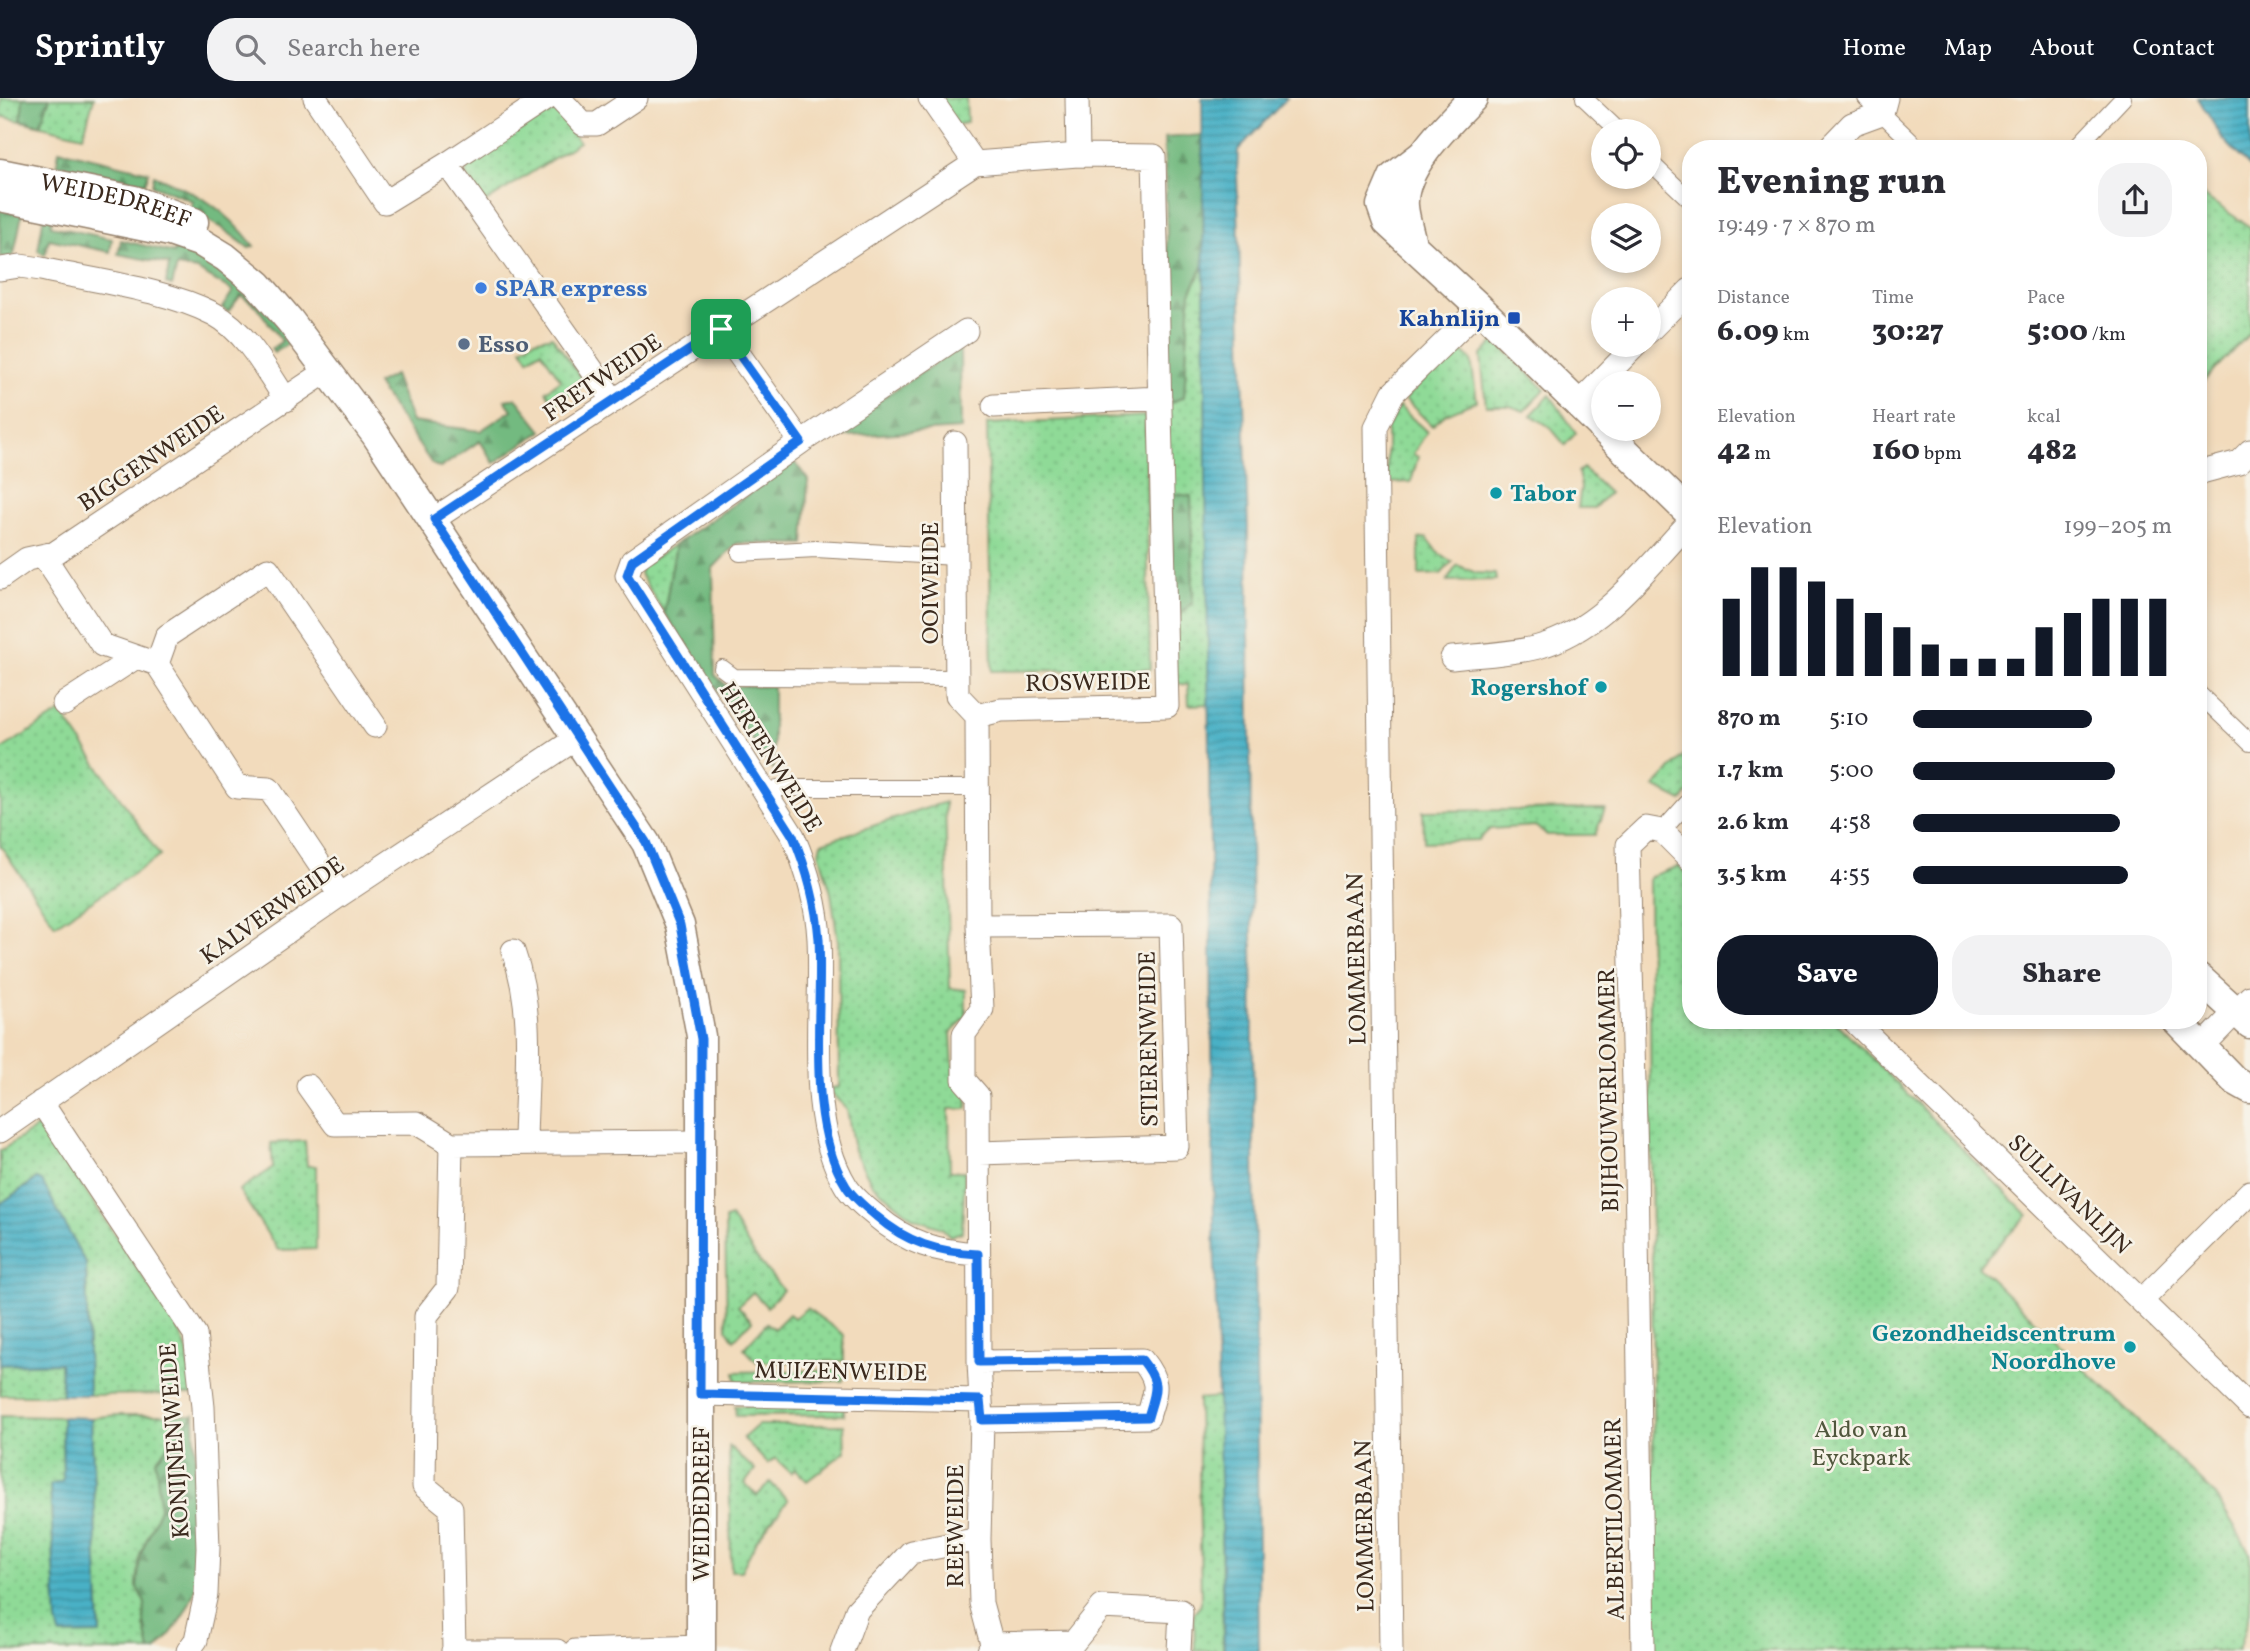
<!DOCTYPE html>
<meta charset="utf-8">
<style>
:root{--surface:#fff;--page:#f2f2f3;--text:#2b2b33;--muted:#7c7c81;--accent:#111827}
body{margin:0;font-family:Vollkorn,serif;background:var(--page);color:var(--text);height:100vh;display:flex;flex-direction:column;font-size:26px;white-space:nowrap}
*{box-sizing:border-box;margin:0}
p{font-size:23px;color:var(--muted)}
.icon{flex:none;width:38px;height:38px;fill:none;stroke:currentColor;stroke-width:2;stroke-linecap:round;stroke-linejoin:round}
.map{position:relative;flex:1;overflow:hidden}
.panel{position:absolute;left:1682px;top:42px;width:525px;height:889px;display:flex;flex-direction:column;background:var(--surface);border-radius:28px;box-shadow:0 4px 10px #0003}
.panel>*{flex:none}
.controls{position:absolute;left:1591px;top:21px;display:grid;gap:14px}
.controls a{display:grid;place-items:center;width:70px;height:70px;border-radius:50%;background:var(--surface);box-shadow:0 4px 10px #0003;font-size:35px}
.pin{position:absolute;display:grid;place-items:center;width:60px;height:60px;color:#fff;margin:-30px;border-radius:14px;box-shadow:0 4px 10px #0006}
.round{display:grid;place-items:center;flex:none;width:74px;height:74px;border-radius:28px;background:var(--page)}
.summary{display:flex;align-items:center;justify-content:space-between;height:119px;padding:0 35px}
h1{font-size:38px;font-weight:800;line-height:52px}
.stats{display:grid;grid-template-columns:repeat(3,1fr);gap:10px;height:119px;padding:7px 35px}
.stats div{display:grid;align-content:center}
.stats b{font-size:30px;font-weight:800}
.stats small{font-size:19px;font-weight:400}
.stats p{font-size:19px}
.chart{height:196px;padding:14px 35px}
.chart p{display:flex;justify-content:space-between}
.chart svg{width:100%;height:126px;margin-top:7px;stroke:var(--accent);stroke-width:6}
.primary-button{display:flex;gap:14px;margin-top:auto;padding:14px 35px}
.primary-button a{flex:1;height:80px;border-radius:28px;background:var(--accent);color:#fff;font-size:28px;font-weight:800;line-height:80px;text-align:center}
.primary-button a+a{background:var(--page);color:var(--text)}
ul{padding:0 35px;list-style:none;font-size:23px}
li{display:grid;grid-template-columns:112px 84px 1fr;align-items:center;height:52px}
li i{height:18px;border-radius:9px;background:var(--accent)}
header{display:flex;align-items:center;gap:42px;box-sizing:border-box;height:98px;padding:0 35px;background:var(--accent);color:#fff}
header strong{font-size:33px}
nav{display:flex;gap:38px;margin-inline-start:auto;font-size:24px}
.search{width:490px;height:63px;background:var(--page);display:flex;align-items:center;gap:18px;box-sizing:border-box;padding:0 24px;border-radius:28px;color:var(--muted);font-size:26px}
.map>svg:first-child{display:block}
.green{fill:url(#green-dots);stroke:#65825a;stroke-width:2}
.forest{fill:url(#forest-firs);stroke:#57724f;stroke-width:2}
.water{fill:url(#water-rules);stroke:#426e72;stroke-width:2}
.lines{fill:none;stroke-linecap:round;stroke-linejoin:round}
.pedestrian-casing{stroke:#96826d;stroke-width:18}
.minor-casing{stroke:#96826d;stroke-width:25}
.tertiary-casing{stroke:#96826d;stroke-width:31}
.pedestrian{stroke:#fff;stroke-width:16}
.minor{stroke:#fff;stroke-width:23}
.tertiary{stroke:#fff;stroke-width:28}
.route-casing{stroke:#fff;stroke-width:14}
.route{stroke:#1a73e8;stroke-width:9}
.shop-dot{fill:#3f7fe0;stroke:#f7f3e8;stroke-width:2.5}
.transit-dot{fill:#1a4fb4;stroke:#f7f3e8;stroke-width:2.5}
.service-dot{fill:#5c6f8a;stroke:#f7f3e8;stroke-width:2.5}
.culture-dot{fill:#0f9aa8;stroke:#f7f3e8;stroke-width:2.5}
.labels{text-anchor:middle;stroke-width:5;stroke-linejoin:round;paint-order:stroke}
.street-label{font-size:24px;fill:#3b2a1e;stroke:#f7f3e8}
.shop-label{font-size:24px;font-weight:bold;fill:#366cbe;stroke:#f7f3e8;text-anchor:start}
.transit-label{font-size:24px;font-weight:bold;fill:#164399;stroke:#f7f3e8;text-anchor:end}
.service-label{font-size:24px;font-weight:bold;fill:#4e5e75;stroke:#f7f3e8;text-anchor:start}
.culture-label{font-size:24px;font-weight:bold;fill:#0d838f;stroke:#f7f3e8;text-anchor:end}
.park-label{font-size:24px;fill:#50563c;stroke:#f7f3e8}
</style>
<header>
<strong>Sprintly</strong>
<div class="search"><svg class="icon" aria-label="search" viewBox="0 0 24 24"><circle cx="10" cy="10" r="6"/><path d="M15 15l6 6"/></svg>Search here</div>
<nav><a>Home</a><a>Map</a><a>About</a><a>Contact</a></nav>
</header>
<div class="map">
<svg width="2250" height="1553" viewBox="0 0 2250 1553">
<defs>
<pattern id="green-dots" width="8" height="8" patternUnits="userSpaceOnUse" patternTransform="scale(1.75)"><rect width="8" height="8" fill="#8fda97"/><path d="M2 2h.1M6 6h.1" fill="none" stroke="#7cbb82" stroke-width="1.8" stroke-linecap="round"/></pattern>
<pattern id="forest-firs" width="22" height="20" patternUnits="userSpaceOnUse" patternTransform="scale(1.75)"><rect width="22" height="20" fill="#73ba80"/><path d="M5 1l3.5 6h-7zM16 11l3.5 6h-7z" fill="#609768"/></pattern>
<pattern id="water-rules" width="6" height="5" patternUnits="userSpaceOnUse" patternTransform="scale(1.75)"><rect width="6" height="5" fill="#48b1c6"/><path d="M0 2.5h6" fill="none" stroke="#3d90a0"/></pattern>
</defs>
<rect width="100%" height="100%" fill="#f7f3e8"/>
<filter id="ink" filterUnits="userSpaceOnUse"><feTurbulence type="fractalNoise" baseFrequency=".0143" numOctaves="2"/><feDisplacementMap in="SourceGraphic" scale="14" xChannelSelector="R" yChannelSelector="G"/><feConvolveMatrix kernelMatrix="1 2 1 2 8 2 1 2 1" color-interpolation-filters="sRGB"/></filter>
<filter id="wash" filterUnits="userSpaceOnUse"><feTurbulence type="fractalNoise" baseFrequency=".00686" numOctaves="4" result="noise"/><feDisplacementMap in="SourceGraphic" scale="28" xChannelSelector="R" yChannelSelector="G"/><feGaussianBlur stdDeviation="1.57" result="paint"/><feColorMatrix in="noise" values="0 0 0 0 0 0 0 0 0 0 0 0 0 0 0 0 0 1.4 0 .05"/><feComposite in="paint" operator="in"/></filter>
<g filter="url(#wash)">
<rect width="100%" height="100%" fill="#f2dbbc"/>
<path class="green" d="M 1,0 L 94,0 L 83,38 L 0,18 Z
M 939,0 L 966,0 L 967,25 L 956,27 Z
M 551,12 L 559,14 L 579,44 L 484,105 L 466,77 L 467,64 Z
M 2198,94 L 2250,129 L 2250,235 L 2198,289 Z
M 1204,167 L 1209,606 L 1189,607 L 1188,587 L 1175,585 L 1174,523 L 1193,504 L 1191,399 L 1170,395 L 1164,307 L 1184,299 L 1190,195 Z
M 552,238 L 585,285 L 555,306 L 546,293 L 561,282 L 541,253 L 529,261 L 522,250 L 534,242 Z
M 1495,243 L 1545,291 L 1524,313 L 1510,308 L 1486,308 L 1481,258 Z
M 1457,248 L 1471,262 L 1477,303 L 1446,316 L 1432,328 L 1405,301 Z
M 1550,297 L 1576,335 L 1565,347 L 1550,329 L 1531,317 Z
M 1399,308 L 1427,334 L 1413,356 L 1418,359 L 1411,384 L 1387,385 L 1387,330 Z
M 1145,318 L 1150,571 L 992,573 L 987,326 Z
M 1583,370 L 1609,395 L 1594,410 L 1578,410 L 1581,389 L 1578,374 Z
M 1427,440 L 1437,454 L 1452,464 L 1441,476 L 1419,477 L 1419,441 Z
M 676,446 L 664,515 L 640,476 L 642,468 Z
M 1457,467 L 1476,475 L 1495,476 L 1496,482 L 1447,483 Z
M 61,614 L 160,758 L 55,827 L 0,747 L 0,652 Z
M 1690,651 L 1690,693 L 1682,703 L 1654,689 Z
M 945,704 L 950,890 L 966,892 L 966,919 L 951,935 L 954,985 L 968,994 L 967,1011 L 949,1011 L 950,1073 L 965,1073 L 962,1134 L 950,1138 L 942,1130 L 913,1120 L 872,1086 L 854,1053 L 847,1011 L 832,996 L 830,990 L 839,989 L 838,844 L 831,795 L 819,754 L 821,745 Z
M 1605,711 L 1595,737 L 1547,737 L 1535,728 L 1490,731 L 1478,742 L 1424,744 L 1423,713 Z
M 1679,768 L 1690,779 L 1690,922 L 1834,922 L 2028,1117 L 1978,1168 L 2215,1397 L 2250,1455 L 2250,1514 L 2238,1553 L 1655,1553 L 1649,779 Z
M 39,1028 L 51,1041 L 179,1233 L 187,1252 L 193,1296 L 89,1297 L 86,1166 L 36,1081 L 0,1106 L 0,1053 Z
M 305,1043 L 307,1068 L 316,1068 L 316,1151 L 278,1152 L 239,1092 L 273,1070 L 271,1045 Z
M 731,1119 L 755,1158 L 783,1192 L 767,1209 L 753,1194 L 738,1208 L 752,1223 L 734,1242 L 727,1231 L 725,1121 Z
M 807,1210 L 844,1237 L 844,1263 L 757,1264 L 744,1250 L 767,1225 L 774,1231 L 789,1216 L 794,1220 Z
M 60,1265 L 62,1297 L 0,1297 L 0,1267 Z
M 844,1272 L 843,1283 L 736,1284 L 735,1274 Z
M 1219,1299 L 1223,1553 L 1195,1553 L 1194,1514 L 1201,1506 L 1198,1301 Z
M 844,1306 L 844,1317 L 736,1318 L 735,1308 Z
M 117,1317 L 194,1317 L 156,1362 L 160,1410 L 140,1457 L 137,1488 L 145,1505 L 144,1525 L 150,1553 L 0,1553 L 0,1318 L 62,1319 L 63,1384 L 50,1387 L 57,1524 L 61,1537 L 100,1535 L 91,1320 Z
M 758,1327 L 844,1327 L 845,1354 L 807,1383 L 795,1371 L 791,1375 L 775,1360 L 768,1366 L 743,1340 Z
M 729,1348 L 755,1372 L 745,1385 L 757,1398 L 770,1384 L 788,1402 L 757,1442 L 741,1473 L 731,1473 Z"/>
<path class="forest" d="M 23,0 L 50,0 L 40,27 L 21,22 Z
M 1202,37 L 1204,167 L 1190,195 L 1184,299 L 1164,307 L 1164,210 L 1169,204 L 1164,40 Z
M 59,52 L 149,74 L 145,85 L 57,66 Z
M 154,77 C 200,97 223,108 254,148 L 249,150 L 222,130 L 190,113 L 193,103 L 152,87 Z
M 0,107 L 23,111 L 14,156 L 10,160 L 0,159 Z
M 44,116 L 52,116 L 51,128 L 112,141 L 110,154 L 49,141 L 45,157 L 38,153 Z
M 121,142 L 174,155 L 178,145 L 249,186 L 293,243 L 274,255 L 271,251 L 282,243 L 256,208 L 241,197 L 228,214 L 222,210 L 233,193 L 197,172 L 177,168 L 172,188 L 166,186 L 169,166 L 118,156 Z
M 960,249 L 961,331 L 830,339 L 811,352 L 805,351 Z
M 394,277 L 412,324 L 480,333 L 512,312 L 505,302 L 516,300 L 542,333 L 494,365 L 480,343 L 440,370 L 432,366 L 377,286 Z
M 795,364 L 808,382 L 804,446 L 737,445 L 713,470 L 715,577 L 727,588 L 773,588 L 773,671 L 664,515 L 676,446 Z
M 1170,395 L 1191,398 L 1193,504 L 1174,523 Z
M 194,1317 L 199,1473 C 194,1505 178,1529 156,1553 L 150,1553 L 144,1525 L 145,1505 L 137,1489 L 140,1458 L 160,1410 L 156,1362 Z"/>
<path class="water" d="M 1202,0 L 1287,0 L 1238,52 L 1237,75 L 1248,432 L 1259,1553 L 1224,1553 L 1214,1128 Z
M 2198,0 L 2250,0 L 2250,69 L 2222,40 Z
M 37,1081 L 42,1083 L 86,1166 L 89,1297 L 62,1297 L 60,1265 L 0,1267 L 0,1106 Z
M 62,1319 L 91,1320 L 100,1536 L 60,1537 L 57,1524 L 50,1387 L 63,1383 Z"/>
</g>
<g filter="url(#ink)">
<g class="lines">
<g class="pedestrian-casing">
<path id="pedestrian" d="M 1584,0 L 1619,33
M 1866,0 L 1919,51
M 2075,51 L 2123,0
M 1648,62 L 1690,102
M 740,455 L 816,451 L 956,459
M 722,570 L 734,579 L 957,580
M 2198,595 L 2250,645
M 777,690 L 975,690
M 1662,733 L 1690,702"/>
</g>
<g class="minor-casing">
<path id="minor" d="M 315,0 L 385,104 L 447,66
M 547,0 L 447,66 L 614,303
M 559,0 L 583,26 L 597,26 L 636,0
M 930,0 L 975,65
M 1077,0 L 1078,57
M 1828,51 L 1852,26 L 1882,15 L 1886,0
M 0,171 L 20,168 L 41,171 C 94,183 165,191 214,216 C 246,233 267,273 286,302
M 721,231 L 801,344 L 632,463 L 627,477 L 793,738 C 807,771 817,804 819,841 C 823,916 805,1021 846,1088 C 853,1099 866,1110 876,1118 C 907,1145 938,1154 978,1156
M 1648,234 L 1690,192
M 1578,306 L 1636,247
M 994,308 L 1160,300
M 801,344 L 966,233
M 955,345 L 957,597 L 977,618
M 2198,375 L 2239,364 L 2250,353
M 434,421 L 975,65 L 1078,57 L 1154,58 L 1167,608 L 1001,612 L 977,618 L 978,828 L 982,911 L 964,936 L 964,982 L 978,998 L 979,1264 L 982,1322 L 979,1441 L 981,1505 L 992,1546 L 989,1553
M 45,460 L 102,547 L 157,566 L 237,689 L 269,691 L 340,797
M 0,480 L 27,461 L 55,455 L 327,273
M 1452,560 C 1480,557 1511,556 1538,549 C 1603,531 1646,470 1690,424
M 157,566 L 167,538 L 268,471 L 375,628
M 64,606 L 136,559
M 978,828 L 1171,827 L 1177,1049 L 979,1055
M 513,853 C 535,913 526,980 525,1043
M 1853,922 L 2250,1309
M 2203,948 L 2250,899
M 308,988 L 335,1026 L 417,1025 L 451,1046 L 701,1044
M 41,1004 L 195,1236 L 203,1309 L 208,1450 L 206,1496 L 196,1542 L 188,1553
M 0,1033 L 340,797 L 577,640
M 451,1046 L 448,1190 L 426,1218 L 424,1388 L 451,1410 L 454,1551
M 2142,1202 L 2250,1094
M 979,1264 L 1142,1262 C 1161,1286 1156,1291 1148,1319 L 982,1322
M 700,1296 L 980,1302
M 992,1546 L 1074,1544 L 1102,1509 L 1181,1513 L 1179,1553
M 453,1553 L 557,1553
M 575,1553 L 701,1549
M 842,1553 L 857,1512 L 911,1454 L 979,1441
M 1391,1553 L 1376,329 L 1393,295 L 1480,210
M 1643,1553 L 1636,1066 L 1628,747 L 1646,730 L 1662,733 L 1690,761"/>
</g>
<g class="tertiary-casing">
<g id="tertiary">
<path d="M 1423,56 L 1393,79 L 1381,107 L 1387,124 L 1480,210 L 1603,330"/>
<path id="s1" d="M 0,75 L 134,102 L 194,124"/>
<path d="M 0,99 L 170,134 L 202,145 L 225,159 L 258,186 L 290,223 L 375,336 L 646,745 L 680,827 L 701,938 L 701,1553"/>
<path d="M 1412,146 C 1410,134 1405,121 1404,108 C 1401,70 1448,26 1473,0"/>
<path d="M 1603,331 L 1690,416"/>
<path d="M 2198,879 L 2250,926"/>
<path d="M 2176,922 L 2234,982 L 2250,991"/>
</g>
</g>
<use href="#pedestrian" class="pedestrian"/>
<use href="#minor" class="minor"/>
<use href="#tertiary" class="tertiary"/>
</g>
</g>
<g class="lines" filter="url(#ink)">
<g class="route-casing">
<path id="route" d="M 721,231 L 801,344 L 632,463 L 627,477 L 793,738 C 807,771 816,804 819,841 C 823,916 805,1022 846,1088 C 853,1099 866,1110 876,1118 C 907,1145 938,1154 978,1156 L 979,1264 L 1142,1262 C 1161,1286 1156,1291 1148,1319 L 982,1322 L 980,1302 L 700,1296 L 701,941 L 680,827 L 646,744 L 434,421 Z"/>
</g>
<use href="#route" class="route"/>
</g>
<circle class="shop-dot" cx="481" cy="190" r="7"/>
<rect class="transit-dot" x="1507" y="213" width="14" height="14" rx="3.5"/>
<circle class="service-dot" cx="464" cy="246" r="7"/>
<g class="culture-dot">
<circle cx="1496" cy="395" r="7"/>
<circle cx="1601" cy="589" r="7"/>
<circle cx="2130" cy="1249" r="7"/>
</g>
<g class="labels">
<g class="street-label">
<text dy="8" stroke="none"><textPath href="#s1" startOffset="119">WEIDEDREEF</textPath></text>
<text transform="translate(602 279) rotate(-34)" y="8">FRETWEIDE</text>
<text transform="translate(151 360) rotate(-34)" y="8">BIGGENWEIDE</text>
<text transform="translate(930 485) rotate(-90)" y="8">OOIWEIDE</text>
<text transform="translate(1088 584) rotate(-1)" y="8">ROSWEIDE</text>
<text transform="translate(771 659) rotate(58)" y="8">HERTENWEIDE</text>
<text transform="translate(272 812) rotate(-35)" y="8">KALVERWEIDE</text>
<text transform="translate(1356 861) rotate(-91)" y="8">LOMMERBAAN</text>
<text transform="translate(1148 941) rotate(-91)" y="8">STIERENWEIDE</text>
<text transform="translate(1608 992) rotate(-91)" y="8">BIJHOUWERLOMMER</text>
<text transform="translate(2070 1096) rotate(44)" y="8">SULLIVANLIJN</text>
<text transform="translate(841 1273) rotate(1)" y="8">MUIZENWEIDE</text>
<text transform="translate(174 1343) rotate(-94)" y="8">KONIJNENWEIDE</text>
<text transform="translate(701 1406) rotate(-90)" y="8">WEIDEDREEF</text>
<text transform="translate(1614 1421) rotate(-91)" y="8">ALBERTILOMMER</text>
<text transform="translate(955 1428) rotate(-90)" y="8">REEWEIDE</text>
<text transform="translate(1364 1428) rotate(-91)" y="8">LOMMERBAAN</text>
</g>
<g class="shop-label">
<text x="495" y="198">SPAR express</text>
</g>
<g class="transit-label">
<text x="1500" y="228">Kahnlijn</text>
</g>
<g class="service-label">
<text x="478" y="254">Esso</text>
</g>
<g class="culture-label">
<text x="1510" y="403" text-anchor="start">Tabor</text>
<text x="1587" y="597">Rogershof</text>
<text x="2116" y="1243">Gezondheidscentrum<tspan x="2116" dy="28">Noordhove</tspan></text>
</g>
<g class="park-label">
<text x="1861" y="1339">Aldo van<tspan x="1861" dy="28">Eyckpark</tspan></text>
</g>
</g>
</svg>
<div class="controls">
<a><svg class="icon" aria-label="locate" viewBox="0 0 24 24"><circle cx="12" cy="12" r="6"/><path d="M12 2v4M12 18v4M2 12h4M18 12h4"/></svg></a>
<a><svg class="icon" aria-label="layers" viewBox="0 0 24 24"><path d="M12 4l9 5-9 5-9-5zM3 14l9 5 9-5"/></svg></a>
<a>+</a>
<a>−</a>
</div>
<div class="pin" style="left:721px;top:231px;background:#1e9e55"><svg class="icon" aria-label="arrive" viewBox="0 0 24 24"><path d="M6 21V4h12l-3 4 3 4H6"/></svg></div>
<section class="panel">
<div class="summary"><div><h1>Evening run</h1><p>19:49 · 7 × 870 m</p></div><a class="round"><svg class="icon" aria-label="share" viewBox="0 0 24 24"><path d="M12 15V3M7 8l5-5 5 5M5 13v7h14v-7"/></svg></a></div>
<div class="stats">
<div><p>Distance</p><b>6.09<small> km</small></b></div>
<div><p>Time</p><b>30:27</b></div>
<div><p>Pace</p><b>5:00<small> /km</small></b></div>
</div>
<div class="stats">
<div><p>Elevation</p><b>42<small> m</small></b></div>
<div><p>Heart rate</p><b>160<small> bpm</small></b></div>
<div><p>kcal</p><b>482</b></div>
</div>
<div class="chart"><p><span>Elevation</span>199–205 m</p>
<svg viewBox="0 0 160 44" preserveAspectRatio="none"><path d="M5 44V17M15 44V6M25 44V6M35 44V11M45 44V17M55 44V22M65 44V27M75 44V33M85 44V38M95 44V38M105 44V38M115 44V27M125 44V22M135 44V17M145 44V17M155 44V17"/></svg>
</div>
<ul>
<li><b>870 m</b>5:10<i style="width:69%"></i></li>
<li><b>1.7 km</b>5:00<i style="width:78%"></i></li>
<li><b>2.6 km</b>4:58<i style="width:80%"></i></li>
<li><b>3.5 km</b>4:55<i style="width:83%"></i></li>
</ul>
<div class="primary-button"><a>Save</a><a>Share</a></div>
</section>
</div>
